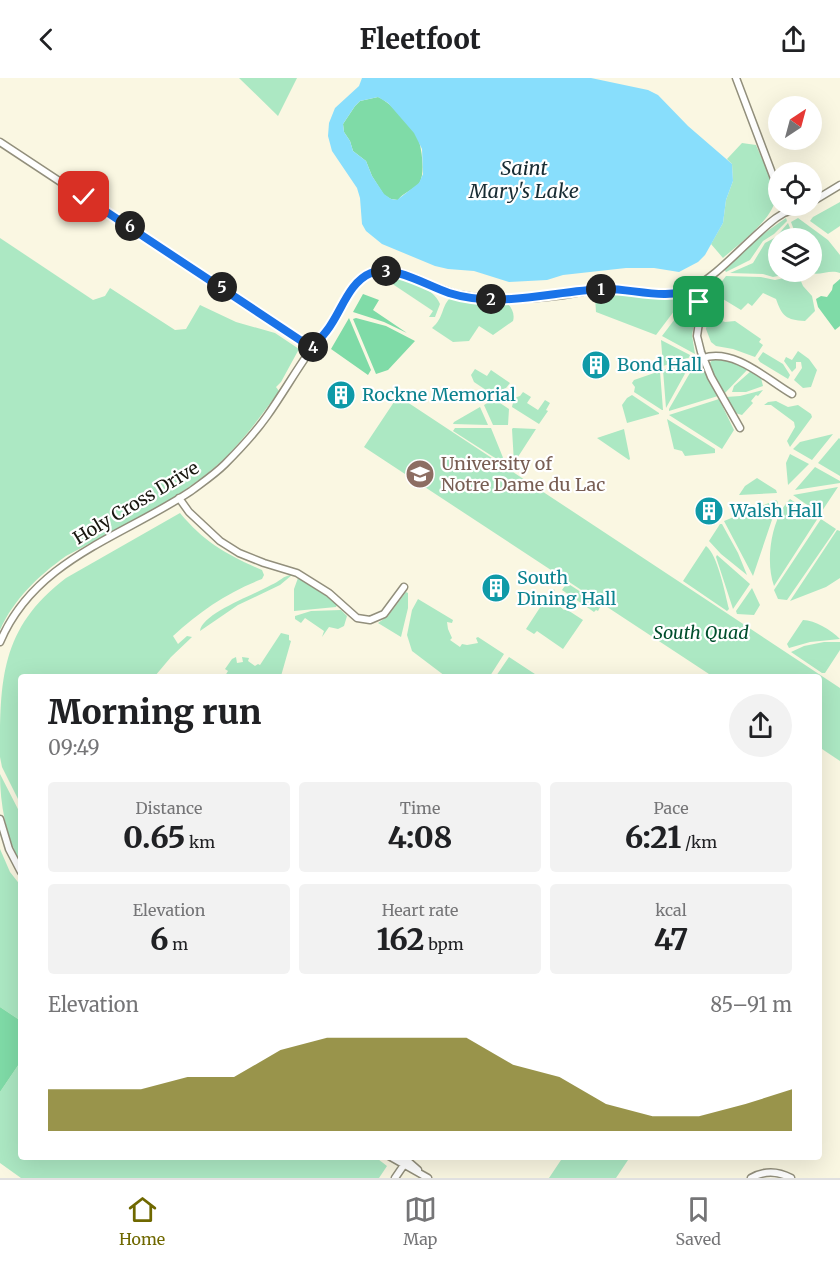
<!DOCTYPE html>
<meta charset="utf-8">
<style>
:root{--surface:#fff;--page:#f2f2f2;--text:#202124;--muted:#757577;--line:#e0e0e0;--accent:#6f6800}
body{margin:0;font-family:Merriweather,serif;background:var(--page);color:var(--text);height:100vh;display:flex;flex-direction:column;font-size:22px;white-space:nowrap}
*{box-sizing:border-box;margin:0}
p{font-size:20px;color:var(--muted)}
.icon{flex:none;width:33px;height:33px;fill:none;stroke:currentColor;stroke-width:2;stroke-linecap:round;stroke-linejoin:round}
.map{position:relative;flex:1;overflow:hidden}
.panel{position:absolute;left:18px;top:596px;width:804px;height:486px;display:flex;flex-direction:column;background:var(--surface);border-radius:6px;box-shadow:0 6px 24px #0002}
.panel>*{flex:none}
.needle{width:39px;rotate:36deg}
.controls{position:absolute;left:768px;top:18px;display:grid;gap:12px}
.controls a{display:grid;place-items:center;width:54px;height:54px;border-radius:50%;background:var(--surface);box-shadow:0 6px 24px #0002;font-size:30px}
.pin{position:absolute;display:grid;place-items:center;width:51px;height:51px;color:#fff;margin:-26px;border-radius:12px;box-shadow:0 3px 9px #0006}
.km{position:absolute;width:30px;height:30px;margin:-15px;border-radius:50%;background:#222;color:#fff;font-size:16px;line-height:30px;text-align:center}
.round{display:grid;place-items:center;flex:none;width:63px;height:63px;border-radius:32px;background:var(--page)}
.summary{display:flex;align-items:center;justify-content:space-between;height:102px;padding:0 30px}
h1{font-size:33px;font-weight:800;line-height:45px}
.stats{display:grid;grid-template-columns:repeat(3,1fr);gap:9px;height:102px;padding:6px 30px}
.stats div{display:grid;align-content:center;border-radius:6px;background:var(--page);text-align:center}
.stats b{font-size:30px;font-weight:800}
.stats small{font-size:16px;font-weight:400}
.stats p{font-size:16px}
.chart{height:168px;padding:12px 30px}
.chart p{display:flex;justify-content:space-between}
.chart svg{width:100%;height:108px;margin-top:6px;fill:var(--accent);opacity:.7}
header{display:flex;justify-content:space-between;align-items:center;height:78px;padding:0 30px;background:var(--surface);font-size:27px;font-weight:800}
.dock{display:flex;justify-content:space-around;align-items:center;height:84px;border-top:2px solid var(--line);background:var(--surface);font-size:16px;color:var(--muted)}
.dock a{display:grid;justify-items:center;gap:3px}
.dock .current{color:var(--accent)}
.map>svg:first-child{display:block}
.green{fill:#ace8c3}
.forest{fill:#7fdba7}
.water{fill:#88defc;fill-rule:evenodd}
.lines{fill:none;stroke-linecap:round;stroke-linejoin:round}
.street-casing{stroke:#928f7c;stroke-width:9}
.street{stroke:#fff;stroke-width:6}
.route-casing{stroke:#fff;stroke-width:12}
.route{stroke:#1a73e8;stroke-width:8}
.labels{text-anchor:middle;stroke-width:4.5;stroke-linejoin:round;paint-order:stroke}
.culture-label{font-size:18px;fill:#0d838f;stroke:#fff;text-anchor:start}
.education-label{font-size:18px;fill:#785e54;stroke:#fff;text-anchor:start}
.street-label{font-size:18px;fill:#18160f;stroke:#fff}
.park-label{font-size:18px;font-style:italic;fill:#014e2d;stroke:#fff}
.water-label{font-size:20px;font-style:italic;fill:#182c33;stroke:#fff}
</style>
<header><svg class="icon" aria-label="back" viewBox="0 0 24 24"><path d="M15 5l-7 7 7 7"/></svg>Fleetfoot<svg class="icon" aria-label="share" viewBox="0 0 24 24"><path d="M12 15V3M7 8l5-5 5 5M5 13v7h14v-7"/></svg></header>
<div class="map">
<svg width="840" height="1100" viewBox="0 0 840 1100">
<rect width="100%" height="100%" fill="#faf7e2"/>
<path class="green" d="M 239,0 L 297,0 L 278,38 Z
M 742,65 L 756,67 C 762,82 772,99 775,115 C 780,137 738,166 723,180 L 711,166 L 723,145 L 726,122 L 733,103 L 732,86 L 727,81 Z
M 840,124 L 840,148 L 828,156 L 810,143 L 813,139 Z
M 786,140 L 787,143 L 774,156 L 763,163 L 750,182 L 726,194 L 724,191 L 756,161 Z
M 798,140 L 828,162 L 840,177 L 840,195 C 830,191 820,198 811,195 L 812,160 L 797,160 L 791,144 Z
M 788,145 L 794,160 L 778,160 L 778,194 L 804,194 L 802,197 L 788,196 L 773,199 L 763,196 L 730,195 L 753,185 L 765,165 L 776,159 Z
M 0,160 L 93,222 L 105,218 L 110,210 L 175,252 L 186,251 L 200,227 L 236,244 L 275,255 L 299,271 L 281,304 L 276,309 L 279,313 C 259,341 237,371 209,394 C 167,428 114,452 66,478 C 38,498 14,521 0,552 Z
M 387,198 C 404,202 433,208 440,226 L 435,239 L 429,239 L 433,233 L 391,205 Z
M 726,198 L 761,199 L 775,202 L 784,200 L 800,201 L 803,208 L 812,218 L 815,233 L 805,243 C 786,242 782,238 776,221 L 763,215 L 752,228 L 748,225 L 741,232 L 713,215 Z
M 626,214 L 684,217 L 684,220 L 656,257 L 596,234 L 595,219 L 588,218 L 589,216 Z
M 450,220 L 507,225 C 512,230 515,236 513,243 L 493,257 L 479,248 L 469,263 L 453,264 L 432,250 C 444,240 441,229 450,220 Z
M 711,220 L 722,228 L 720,242 L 725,244 L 735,243 L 761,261 L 759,264 L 763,267 L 755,279 L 733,271 L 716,268 L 711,264 L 706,251 Z
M 690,221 L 695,224 L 697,231 L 692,257 L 695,276 L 662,258 Z
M 661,262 L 690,277 L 691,279 L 663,288 Z
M 798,273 L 809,281 L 817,292 L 811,309 L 803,310 L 794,302 L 802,290 L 801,284 L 796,284 L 796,290 L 792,294 L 784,283 L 786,279 L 792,282 Z
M 763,274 L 783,286 L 790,297 L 788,301 L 760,284 L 758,281 Z
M 698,281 L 718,318 L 669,333 L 669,331 Z
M 713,281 L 730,283 L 748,291 L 724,316 L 709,286 Z
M 691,282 L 692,283 L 666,330 L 663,292 Z
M 475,291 L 487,298 L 491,292 L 510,305 L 506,310 L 492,316 L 474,304 L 471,297 Z
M 660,293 L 663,332 L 662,332 L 634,314 L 635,309 L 632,305 L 634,302 Z
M 751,293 L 761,300 L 763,308 L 746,314 L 732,314 L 734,308 Z
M 763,312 L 758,318 L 756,317 L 751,323 L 753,325 L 742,337 L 735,335 L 726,319 L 740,318 Z
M 523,314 L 531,319 L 527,325 L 538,332 L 545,322 L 550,325 L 546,332 L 548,333 L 539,346 L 512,329 L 514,320 L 520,318 Z
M 632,317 L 659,335 L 659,336 L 627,345 L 622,327 L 627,320 Z
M 398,318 L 840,610 L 840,683 L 819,669 L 819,598 L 712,598 L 364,369 Z
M 494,321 L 509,331 L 508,347 L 493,347 L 484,327 Z
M 719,321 L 734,352 L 722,371 L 669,337 Z
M 776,323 L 788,329 L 798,327 L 811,336 L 812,339 L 790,369 L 787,363 L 795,349 L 794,344 L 771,327 L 764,327 L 768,324 Z
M 480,329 L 488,347 L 453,346 L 454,344 Z
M 667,341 L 715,371 L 715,375 L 685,378 L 682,373 L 674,371 Z
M 455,350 L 491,350 L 506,387 L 453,353 Z
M 513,350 L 536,351 L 514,385 L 512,351 Z
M 624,351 L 630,381 L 629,382 L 597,360 Z
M 833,356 L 812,382 L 793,371 L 800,364 Z
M 839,360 L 840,361 L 840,398 L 818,385 Z
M 790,376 L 809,386 L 788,407 L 786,385 Z
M 815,389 L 840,403 L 840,405 L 795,412 Z
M 757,400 L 776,412 L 777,415 L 739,417 L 745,408 Z
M 838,409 L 820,436 L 793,417 Z
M 790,421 L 818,440 L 774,508 C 765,484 771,440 790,421 Z
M 776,422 L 778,424 L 753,498 L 724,443 Z
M 180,435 C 204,464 227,477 262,492 L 264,497 L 262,501 C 228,514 200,533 173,558 L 178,566 L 187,558 L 192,559 L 171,579 L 155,598 L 21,598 L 21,727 L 2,689 L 0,679 C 0,603 0,550 66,500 Z
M 821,441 L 836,451 L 787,522 L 778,521 L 774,512 Z
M 720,446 L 722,446 L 738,475 L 747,497 L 721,476 L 709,463 Z
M 837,452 L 840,453 L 840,500 L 826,509 L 790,523 Z
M 706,468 C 718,477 725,516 729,531 L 727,533 L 683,503 Z
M 717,477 L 750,506 L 733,531 L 716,479 Z
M 292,497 L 280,507 L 238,527 L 200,553 C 202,535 256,516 271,507 C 279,504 284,497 292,497 Z
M 298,500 L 323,515 L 337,527 L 336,529 L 294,533 L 294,511 Z
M 567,505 L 601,527 L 598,533 L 596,532 L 594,534 L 562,512 Z
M 752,510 L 760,527 L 754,537 L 737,536 L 736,533 Z
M 552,511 L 555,512 L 550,520 L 564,532 L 566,531 L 583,542 L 563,571 L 537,553 L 534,556 L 526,551 Z
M 406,514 L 408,515 L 408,530 L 401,559 L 378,545 L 388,538 Z
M 418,521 L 453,542 L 452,545 L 447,544 L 448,551 L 452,560 L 450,562 L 460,569 L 462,566 L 467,567 L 478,565 L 476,560 L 478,559 L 504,576 L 490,598 L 445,598 L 412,573 L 407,557 L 412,532 Z
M 341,532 L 347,538 L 344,548 L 338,551 L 329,549 L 322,559 L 324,553 L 305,540 L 301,545 L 295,541 L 295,538 L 311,533 Z
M 803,542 C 815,542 831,552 840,561 L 810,564 L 789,570 L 787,566 Z
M 281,555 L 289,557 L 289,562 L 291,563 L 281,598 L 225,598 L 228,593 L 225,591 L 232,581 L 236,579 L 237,585 L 243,584 L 242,579 L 249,580 L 248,583 L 255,588 L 258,586 L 260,587 Z
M 824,564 L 840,564 L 840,572 L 825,595 L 822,595 L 791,574 L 804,568 Z
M 509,579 L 538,598 L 496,598 Z
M 0,696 L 21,737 L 21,786 C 6,759 0,726 0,696 Z
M 0,771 L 10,794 L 21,808 L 21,943 L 0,929 Z
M 21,983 L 21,1078 L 374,1078 L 387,1088 L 379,1100 L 21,1100 L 0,1085 L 0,1014 Z
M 563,1079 L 563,1078 L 630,1079 L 616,1100 L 549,1100 Z"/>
<path class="forest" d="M 378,19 C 389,23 411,47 417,58 C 422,68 425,95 420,104 C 415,112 403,114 398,122 L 391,121 L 384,117 L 372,98 L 366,83 L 353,73 L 350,63 L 344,54 L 343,46 L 355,28 L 360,23 Z
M 840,201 L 840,248 L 835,252 L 818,229 L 816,221 L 821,218 L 827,219 L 832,212 L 833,207 Z
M 363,216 L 379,222 L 373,232 L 407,255 L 384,244 L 353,234 Z
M 349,240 L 371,292 L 368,297 L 331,271 Z
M 356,240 L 386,248 L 415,263 L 388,292 L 376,296 L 353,241 Z
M 0,929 L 21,943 L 21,983 L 0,1014 Z"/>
<path class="water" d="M 362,0 L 591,0 L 648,12 L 658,17 L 688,48 L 732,86 L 733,103 L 726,122 L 723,145 L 705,177 L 698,184 L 679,194 L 654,190 L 626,190 L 563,197 L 547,202 L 509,204 L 474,193 L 448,191 L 435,188 L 382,166 L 366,153 L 362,146 L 360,120 L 357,110 L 332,73 L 328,58 L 329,45 L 335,30 L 359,8 ZM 378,19 L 388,25 L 414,55 L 422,71 L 423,96 L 419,105 L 397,122 L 391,121 L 384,116 L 372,98 L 366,83 L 353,73 L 350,63 L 344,54 L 343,46 L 355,28 L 360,23 Z"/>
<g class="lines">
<g class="street-casing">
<path id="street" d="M 736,0 L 778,111
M 0,64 L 312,270
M 812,124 L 840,107
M 694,209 L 701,231 L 697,258 L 701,274 L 711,299 L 740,350
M 703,280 C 735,270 766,301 792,316
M 179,420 L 189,434 L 220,463 L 239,475 L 264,485 L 297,495 L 329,515 L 357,540 L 370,542 L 384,536 L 404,509
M 0,564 C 35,481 122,459 191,413 C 203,404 215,396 225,386 C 240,371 255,355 267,338 C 282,317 295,294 310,273 C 317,264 325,256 332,246 C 343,229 351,201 373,194 C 398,187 436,213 462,217 C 495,224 530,221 564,217 C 578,215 593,211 607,211 C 633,211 665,222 689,212 C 718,199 749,160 776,140 L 784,135 L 804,128
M 0,741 L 9,771 L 21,794
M 389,1078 L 428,1100
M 402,1078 L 418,1092
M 395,1100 L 410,1078
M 751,1100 C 765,1092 778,1093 791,1100"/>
</g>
<use href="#street" class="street"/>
</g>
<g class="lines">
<g class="route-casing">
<path id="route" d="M 84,119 L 312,270 C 319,262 327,254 332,245 C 343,228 351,203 371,195 C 392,186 428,208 449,215 C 500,231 552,213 604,211 C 632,210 668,224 694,209 L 699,224"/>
</g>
<use href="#route" class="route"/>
</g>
<defs>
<g id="building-disc" transform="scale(1.5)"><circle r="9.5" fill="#0f9aa8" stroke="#fff"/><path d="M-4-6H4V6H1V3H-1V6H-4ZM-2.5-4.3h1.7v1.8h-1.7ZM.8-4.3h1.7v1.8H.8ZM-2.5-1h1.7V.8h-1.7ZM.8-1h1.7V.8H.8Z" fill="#fff"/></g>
<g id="university-disc" transform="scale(1.5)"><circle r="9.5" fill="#8d6e63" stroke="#fff"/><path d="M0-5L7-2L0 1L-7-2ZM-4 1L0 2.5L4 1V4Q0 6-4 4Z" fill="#fff"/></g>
</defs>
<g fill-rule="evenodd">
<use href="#building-disc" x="596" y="287"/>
<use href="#building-disc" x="341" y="317"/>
<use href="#university-disc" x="420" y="396"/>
<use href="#building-disc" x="709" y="433"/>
<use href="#building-disc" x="496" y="510"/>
</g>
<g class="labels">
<g class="culture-label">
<text x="617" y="293">Bond Hall</text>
<text x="362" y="323">Rockne Memorial</text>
<text x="730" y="439">Walsh Hall</text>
<text x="517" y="506">South<tspan x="517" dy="21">Dining Hall</tspan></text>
</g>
<g class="education-label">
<text x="441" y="392">University of<tspan x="441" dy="21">Notre Dame du Lac</tspan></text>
</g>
<g class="street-label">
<text transform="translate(136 425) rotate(-31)" y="6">Holy Cross Drive</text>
</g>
<g class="park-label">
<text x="701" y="561">South Quad</text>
</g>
<g class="water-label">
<text x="524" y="97">Saint<tspan x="524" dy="23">Mary's Lake</tspan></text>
</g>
</g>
</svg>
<div class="controls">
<a><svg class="needle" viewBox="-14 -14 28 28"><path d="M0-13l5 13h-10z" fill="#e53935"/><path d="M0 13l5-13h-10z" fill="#757577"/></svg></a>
<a><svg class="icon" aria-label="locate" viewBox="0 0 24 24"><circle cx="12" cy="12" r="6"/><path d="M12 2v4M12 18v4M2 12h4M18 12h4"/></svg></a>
<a><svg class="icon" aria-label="layers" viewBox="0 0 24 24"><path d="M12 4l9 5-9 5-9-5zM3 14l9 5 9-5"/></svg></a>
</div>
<div class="pin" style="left:699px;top:224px;background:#1e9e55"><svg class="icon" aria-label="arrive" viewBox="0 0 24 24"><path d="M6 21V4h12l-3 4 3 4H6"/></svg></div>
<div class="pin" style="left:84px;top:119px;background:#d93025"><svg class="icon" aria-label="check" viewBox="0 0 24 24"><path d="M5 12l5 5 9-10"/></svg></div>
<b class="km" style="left:601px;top:211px">1</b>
<b class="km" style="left:491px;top:221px">2</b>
<b class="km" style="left:386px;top:193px">3</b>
<b class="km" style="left:313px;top:269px">4</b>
<b class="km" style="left:222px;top:209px">5</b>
<b class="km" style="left:130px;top:148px">6</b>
<section class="panel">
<div class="summary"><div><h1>Morning run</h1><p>09:49</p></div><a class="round"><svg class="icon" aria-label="share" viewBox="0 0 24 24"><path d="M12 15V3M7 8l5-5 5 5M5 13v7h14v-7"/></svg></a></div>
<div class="stats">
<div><p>Distance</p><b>0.65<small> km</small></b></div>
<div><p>Time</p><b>4:08</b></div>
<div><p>Pace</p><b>6:21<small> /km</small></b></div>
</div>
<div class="stats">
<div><p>Elevation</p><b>6<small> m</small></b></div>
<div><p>Heart rate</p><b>162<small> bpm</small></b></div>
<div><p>kcal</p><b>47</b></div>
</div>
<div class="chart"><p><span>Elevation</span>85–91 m</p>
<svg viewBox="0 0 160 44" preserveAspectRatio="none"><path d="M0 44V27L10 27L20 27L30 22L40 22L50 11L60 6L70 6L80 6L90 6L100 17L110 22L120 33L130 38L140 38L150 33L160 27V44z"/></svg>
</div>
</section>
</div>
<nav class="dock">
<a class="current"><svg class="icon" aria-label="home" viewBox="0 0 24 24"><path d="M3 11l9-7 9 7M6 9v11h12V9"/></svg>Home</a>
<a><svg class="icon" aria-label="map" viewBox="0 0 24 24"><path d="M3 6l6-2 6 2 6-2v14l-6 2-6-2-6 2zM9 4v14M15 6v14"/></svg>Map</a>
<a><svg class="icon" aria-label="saved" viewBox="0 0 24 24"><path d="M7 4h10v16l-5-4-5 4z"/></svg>Saved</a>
</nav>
